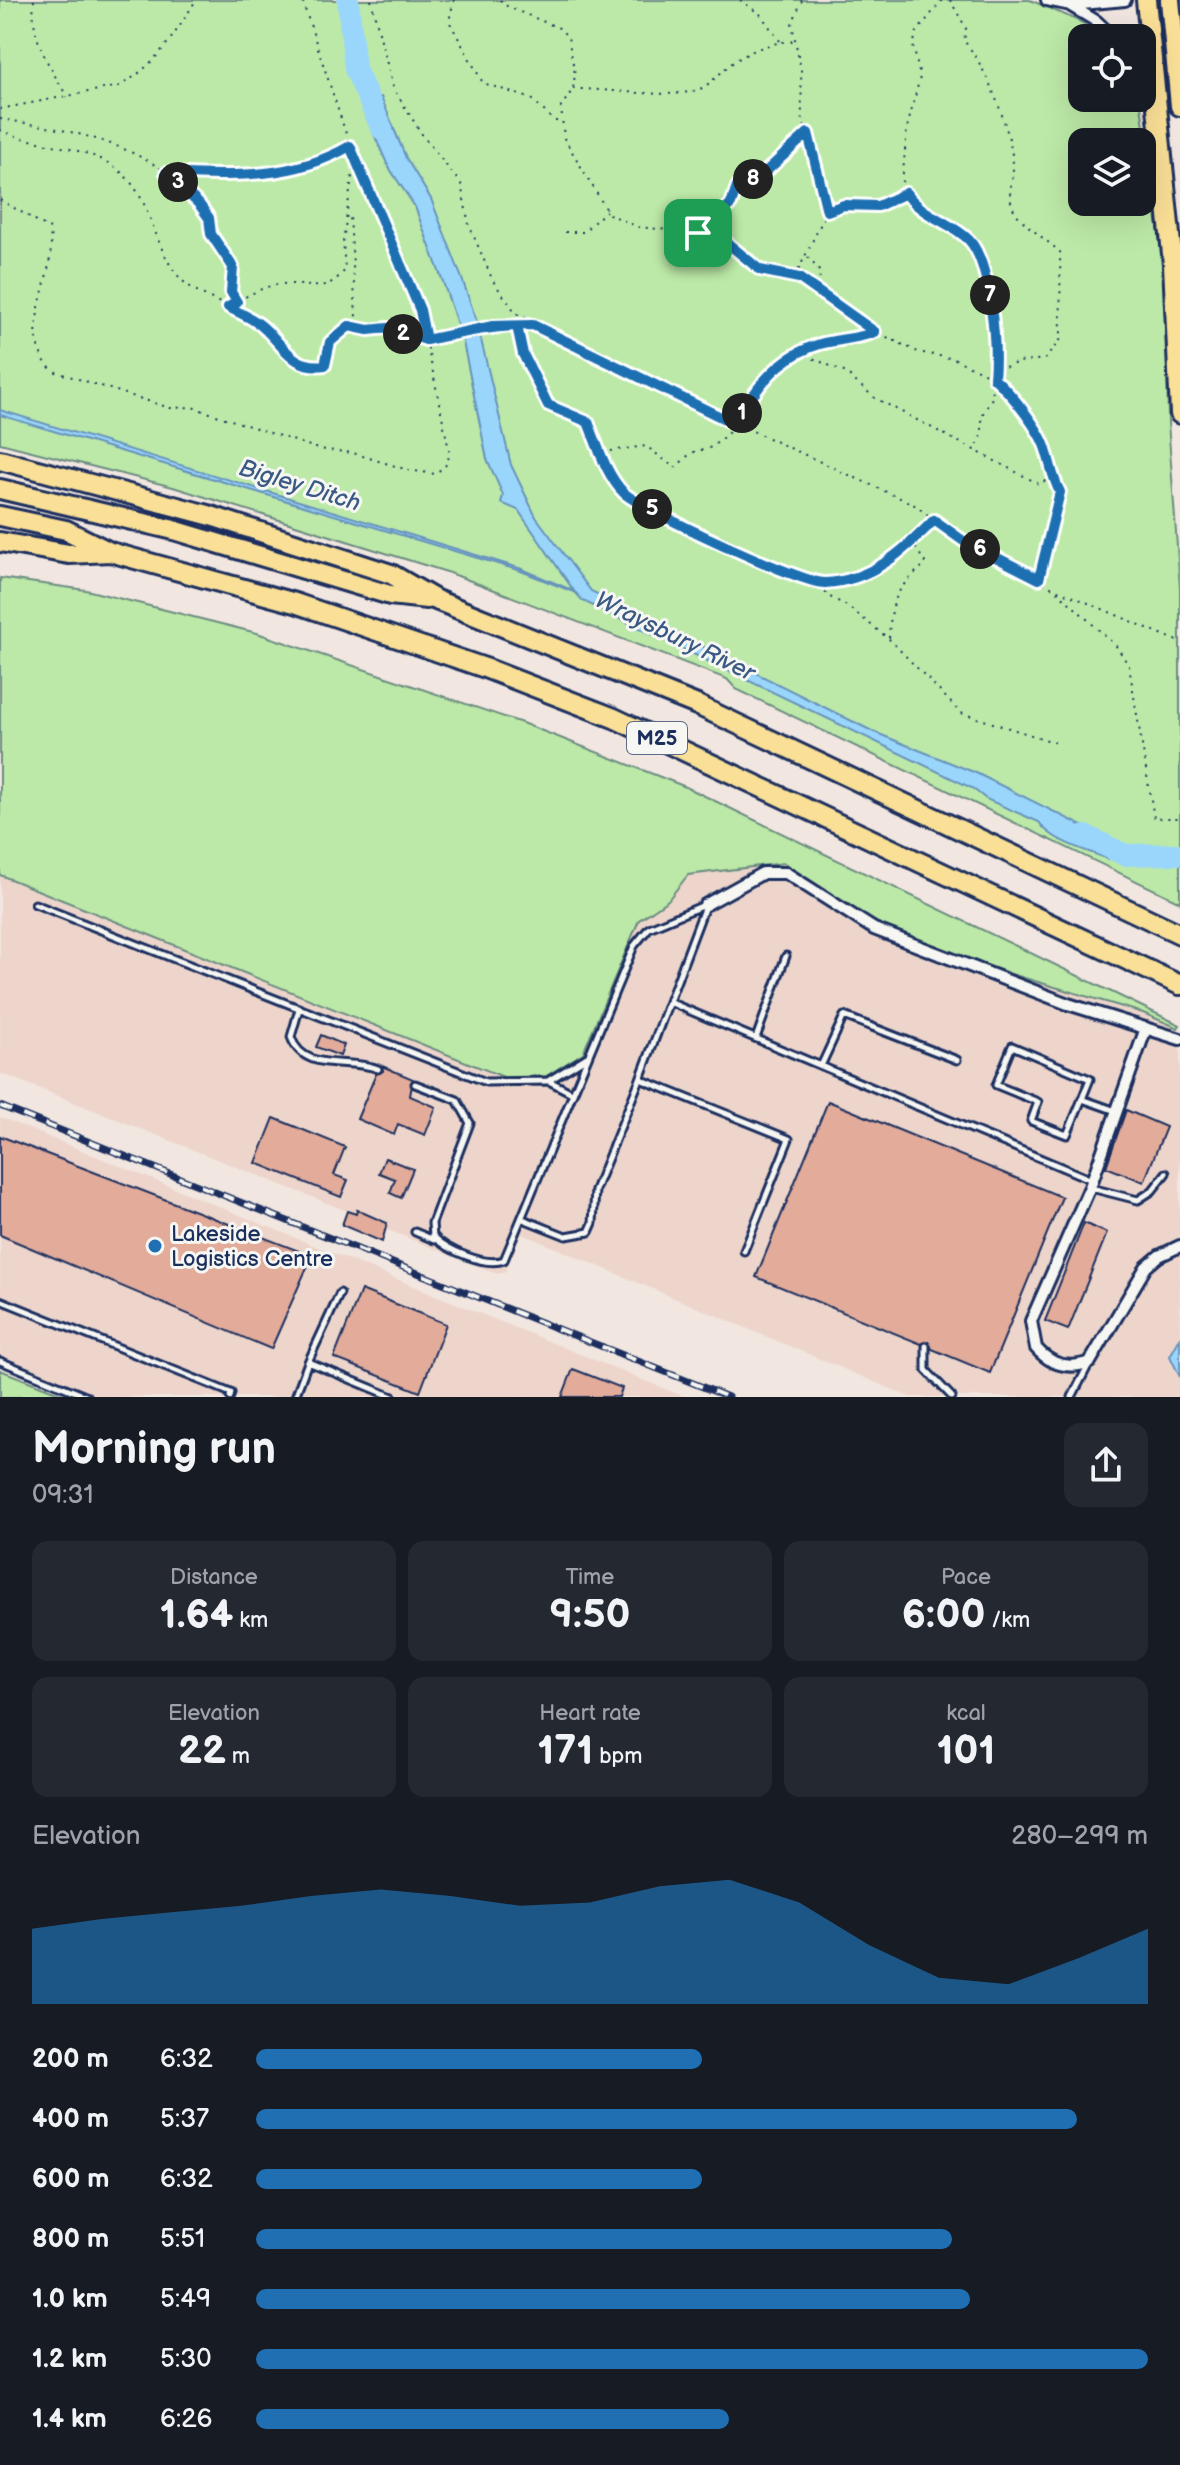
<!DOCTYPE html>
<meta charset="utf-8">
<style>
:root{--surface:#171b24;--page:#242831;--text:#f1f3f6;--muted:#9ea1a6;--accent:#1f6fb2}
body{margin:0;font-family:"Balsamiq Sans",sans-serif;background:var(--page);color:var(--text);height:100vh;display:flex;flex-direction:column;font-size:30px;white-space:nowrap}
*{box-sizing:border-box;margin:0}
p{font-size:26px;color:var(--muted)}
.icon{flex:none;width:44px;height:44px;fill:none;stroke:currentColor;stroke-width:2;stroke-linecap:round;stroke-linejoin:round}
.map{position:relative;height:1397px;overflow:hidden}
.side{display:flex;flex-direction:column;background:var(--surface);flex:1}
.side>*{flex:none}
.controls{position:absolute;left:1068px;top:24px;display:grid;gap:16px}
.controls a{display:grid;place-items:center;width:88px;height:88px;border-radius:16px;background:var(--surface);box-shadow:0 8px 32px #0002;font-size:40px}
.pin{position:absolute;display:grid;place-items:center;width:68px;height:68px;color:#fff;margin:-34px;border-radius:16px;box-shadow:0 4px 12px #0006}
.km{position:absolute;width:40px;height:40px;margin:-20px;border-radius:50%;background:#222;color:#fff;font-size:22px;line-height:40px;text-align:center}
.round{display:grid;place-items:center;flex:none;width:84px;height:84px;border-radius:16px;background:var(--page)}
.headline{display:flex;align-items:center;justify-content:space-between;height:136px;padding:0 32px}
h1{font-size:44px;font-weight:600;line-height:60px}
.metrics{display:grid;grid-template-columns:repeat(3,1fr);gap:12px;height:136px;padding:8px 32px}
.metrics div{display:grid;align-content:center;border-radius:16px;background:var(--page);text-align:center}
.metrics b{font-size:40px;font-weight:600}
.metrics small{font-size:22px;font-weight:400}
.metrics p{font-size:22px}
.chart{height:224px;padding:16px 32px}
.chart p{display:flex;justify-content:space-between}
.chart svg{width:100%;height:144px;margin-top:8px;fill:var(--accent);opacity:.7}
ul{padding:0 32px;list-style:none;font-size:26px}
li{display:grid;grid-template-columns:128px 96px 1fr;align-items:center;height:60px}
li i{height:20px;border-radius:10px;background:var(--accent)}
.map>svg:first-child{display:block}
.built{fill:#edd5cb}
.green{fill:#bce9a7;stroke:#6c8c82;stroke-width:2;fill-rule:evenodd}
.water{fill:#9ad6fb;stroke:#6793bc;stroke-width:2}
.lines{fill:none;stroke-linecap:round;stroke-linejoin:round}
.river{stroke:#9ad6fb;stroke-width:22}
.building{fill:#e2ab9a;stroke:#1b2f5e;stroke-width:2}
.lane-casing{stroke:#1b2f5e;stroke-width:11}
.street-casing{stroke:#1b2f5e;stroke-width:16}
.highway-casing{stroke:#1b2f5e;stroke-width:24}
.path{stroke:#1b2f5e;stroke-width:2;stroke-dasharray:2 6;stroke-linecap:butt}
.lane{stroke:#f6f6f2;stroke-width:5}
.street{stroke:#f6f6f2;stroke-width:10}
.highway{stroke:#fadf96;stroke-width:18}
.rail-casing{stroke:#1b2f5e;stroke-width:7}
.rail{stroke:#f6f6f2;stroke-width:4;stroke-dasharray:12;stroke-linecap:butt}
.route-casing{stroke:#fff;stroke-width:16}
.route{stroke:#1f6fb2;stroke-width:10}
.poi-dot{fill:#1f6fb2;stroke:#f6f6f2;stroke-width:3}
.labels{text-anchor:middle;stroke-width:6;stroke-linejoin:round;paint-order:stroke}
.shield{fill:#f6f6f2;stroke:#5d6b8a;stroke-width:2}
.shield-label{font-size:20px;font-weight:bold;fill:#1b2f5e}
.poi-label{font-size:22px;fill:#1b2f5e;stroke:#f6f6f2;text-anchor:start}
.water-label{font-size:24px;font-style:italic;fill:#3b5985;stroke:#f6f6f2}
</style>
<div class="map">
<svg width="1180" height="1397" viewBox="0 0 1180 1397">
<rect width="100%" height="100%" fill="#f2e7e0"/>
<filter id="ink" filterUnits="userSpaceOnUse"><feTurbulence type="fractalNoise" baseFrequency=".0125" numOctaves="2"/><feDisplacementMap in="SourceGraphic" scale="16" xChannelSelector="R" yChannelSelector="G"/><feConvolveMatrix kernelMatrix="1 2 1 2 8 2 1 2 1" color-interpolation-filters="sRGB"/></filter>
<g filter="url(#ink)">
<path class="built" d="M 784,863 L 871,920 L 1011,974 L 1143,1013 L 1180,1029 L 1180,1397 L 910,1397 L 522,1234 L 505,1272 L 497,1274 L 388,1230 L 382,1242 L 342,1225 L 347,1211 L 0,1073 L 0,876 L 506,1078 L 583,1053 L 639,920 L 668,900 L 688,875 Z
M 0,1117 L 685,1397 L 84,1397 L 0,1357 Z"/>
<path class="green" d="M 0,0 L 1030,0 L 1079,21 L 1105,38 L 1082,38 L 1082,98 L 1140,98 L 1166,285 L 1168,422 L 1180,588 L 1180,902 L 736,689 L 727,679 L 450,573 L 173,487 L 0,443 ZM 1082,142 L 1142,142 L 1142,202 L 1082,202 Z
M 0,578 L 86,590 L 257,633 L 522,723 L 686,787 L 1180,1025 L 1178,1028 L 1143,1013 L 1011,974 L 904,935 L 871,920 L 784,863 L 688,875 L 668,900 L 639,920 L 583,1053 L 546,1076 L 506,1078 L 0,875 Z
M 0,1370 L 67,1396 L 67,1397 L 0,1397 Z"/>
<path class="water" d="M 381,97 L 406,158 L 431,199 L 461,276 L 476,319 L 511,465 L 536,517 L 591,591 L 874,732 L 976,773 L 1115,842 L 1108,859 C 1086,850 1052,842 1039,822 L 986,799 L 972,788 L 583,601 L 576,593 L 521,571 L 0,415 L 0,410 L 522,569 L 574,591 L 518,510 L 501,503 L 503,495 L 487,459 L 463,342 L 443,282 L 415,207 L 388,166 L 361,105 Z
M 1180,1338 L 1180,1377 L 1170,1356 Z"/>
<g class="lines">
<path class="river" d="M 348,0 L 355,69 L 382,129
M 1086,836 L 1125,855 L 1180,854"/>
</g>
<path class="building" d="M 321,1035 L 344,1045 L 340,1056 L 316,1047 Z
M 382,1066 L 413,1079 L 410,1096 L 436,1107 L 425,1135 L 398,1124 L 394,1135 L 357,1119 L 376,1074 L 383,1071 Z
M 828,1101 L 1062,1197 L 990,1373 L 932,1349 L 928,1341 L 921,1344 L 756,1277 Z
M 1126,1110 L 1166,1127 L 1144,1182 L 1106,1167 Z
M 274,1118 L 345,1147 L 334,1175 L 348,1180 L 341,1197 L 256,1163 Z
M 0,1136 L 312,1256 L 271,1349 L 0,1235 Z
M 385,1158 L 413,1169 L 401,1198 L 390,1193 L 395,1179 L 379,1173 Z
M 357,1210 L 387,1223 L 382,1242 L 342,1225 L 347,1211 L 356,1214 Z
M 1084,1223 L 1107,1233 L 1068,1330 L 1045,1321 Z
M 361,1290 L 446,1324 L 420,1392 L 334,1358 Z
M 573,1369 L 622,1388 L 619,1397 L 562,1397 Z"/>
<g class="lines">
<g class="lane-casing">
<path id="lane" d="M 35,904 L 486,1082 L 548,1081 L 587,1057
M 705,906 L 640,1079 L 789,1139 L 744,1251
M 669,1002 L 1092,1180
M 299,1009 L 291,1037 C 304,1074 350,1057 378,1069
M 756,1038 L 786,956
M 821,1066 L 844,1016 L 957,1060
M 549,1081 L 572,1093
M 415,1084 L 457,1100 L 470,1123 L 432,1223 L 433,1236 C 446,1250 485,1267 504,1260 L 634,946 L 649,928 L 704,905
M 1082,1099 L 1067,1135 L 1031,1121 L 1038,1102 L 996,1085 L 1012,1046 L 1090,1079 L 1082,1099 L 1116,1111
M 1091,1188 L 1138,1200 L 1152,1191 L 1166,1173
M 523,1219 L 566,1236 L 589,1232 L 593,1223 L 595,1190 L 640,1079
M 415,1232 L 434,1240
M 340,1293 L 308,1362 L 393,1397
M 0,1300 L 231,1393 L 230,1397
M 926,1346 L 926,1370 L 952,1397
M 0,1361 L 88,1397
M 295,1397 L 308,1362
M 1072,1397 L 1090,1362"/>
</g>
<g class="street-casing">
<path id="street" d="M 1047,0 L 1071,5 L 1125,0
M 1071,6 L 1096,21 L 1114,38
M 1142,73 L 1150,91
M 705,905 L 763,873 L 786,873 L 874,929 L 1068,1004 L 1180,1039
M 1146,1028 L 1090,1187 L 1031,1321 L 1036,1348 C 1051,1365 1068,1370 1090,1362 L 1146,1267 L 1159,1256 L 1180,1246"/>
</g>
<g class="highway-casing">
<path id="highway" d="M 1146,0 L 1173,264 L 1180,414
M 1170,0 L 1180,106
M 0,460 L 208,515 L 391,574 L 436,600 L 697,705 L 1180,934
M 0,489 L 174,530 L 390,595 L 427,599
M 0,516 L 66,530 L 110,552 L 295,603 L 485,668 L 614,718 L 1180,985
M 0,542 L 69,554 L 110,552"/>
</g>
<path class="path" d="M 34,0 C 30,40 49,64 67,97
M 371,0 L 393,88 L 423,136 L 461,184 L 469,225 L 493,281 L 516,313 L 634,377 L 913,504 L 962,540 L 1053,588 L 1180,642
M 454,0 L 449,21 L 483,83 L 532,99 L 554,121 L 561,121
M 500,0 L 508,7 L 559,28 L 568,37 L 575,74 L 573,89 L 561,107 L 564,138 L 609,214 L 638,227 L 703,233 L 725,241 L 760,270 L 799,278 L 868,328 L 918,352 L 955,359 L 996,379 L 1045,447 L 1050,474 L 1060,492 L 1039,578
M 740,0 L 760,14 L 780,41
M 942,0 L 917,32 L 913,45 L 920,77 L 907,128 L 902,184 L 907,195 L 926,215 L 970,241 L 990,294 L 995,367 L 992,398 L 982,415 L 982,433 L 975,451
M 950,0 L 966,28 L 964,41 C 986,65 1013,134 1013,167 C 1013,183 1006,194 1014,210 C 1023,225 1047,240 1060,252 L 1061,339 L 1045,359 L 1019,362 L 994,371
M 573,89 C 607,88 676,101 702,88 C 711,83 719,74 726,68 C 745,52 769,42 794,41
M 0,109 L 119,86 C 154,68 176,33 196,0
M 0,119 C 72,130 150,144 199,203 C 208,214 206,226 213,236 C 219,247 227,256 233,267 L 231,292 L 237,301
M 0,130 C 39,148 95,144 126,177 C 155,207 154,255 185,283 C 197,293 215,300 228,307 C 242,299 259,288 275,285 C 304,279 322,299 345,270 L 343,242 L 354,162
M 167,173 C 232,176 292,180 350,146
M 0,200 L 49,228 C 61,275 12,331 53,371 L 170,408 L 192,407 L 319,449 L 353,453 L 408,470 L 435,474 L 448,463 L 449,450 L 420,310 L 354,158 L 302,0
M 828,210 L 844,205 L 878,206 L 906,193
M 565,232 L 583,232 L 606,211
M 699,232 L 731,204 L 737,187 L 761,176 L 808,134
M 808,257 L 820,272 L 819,291
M 795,277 L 827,211 L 802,116 L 801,70 L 792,24 L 802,0
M 229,308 C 242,314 257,321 268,331 C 286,350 295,369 325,365 L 330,342 L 356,317 L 350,216
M 350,326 L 388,328 L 425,338
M 517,326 L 523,354 L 548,405 L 588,422 C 597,444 606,475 624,492 C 642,510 801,583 824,583 C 870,583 904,551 933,521
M 428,340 L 493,326 L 532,325
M 799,352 L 844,372 L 875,398 L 1039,484 L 1052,477
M 603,452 L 646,446 L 675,468 L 691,453 L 712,447 L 737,425 L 751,393 L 789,355 L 819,344 L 874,333
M 824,584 L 826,595 L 847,606 L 889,639 L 961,713 L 1060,744
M 1057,591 L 1117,647 L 1129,666 L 1154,818 L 1180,818
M 889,638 C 891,601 896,587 926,564 L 912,542"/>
<use href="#lane" class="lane"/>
<use href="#street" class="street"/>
<use href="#highway" class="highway"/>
<g class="rail-casing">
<path id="rail" d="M 0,1106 L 728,1397"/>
</g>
<use href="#rail" class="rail"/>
</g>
</g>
<g class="lines" filter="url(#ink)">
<g class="route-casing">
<path id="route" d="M 698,233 L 725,241 L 760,270 L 799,278 L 875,332 C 858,339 838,339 820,344 C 779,356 754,387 737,425 L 533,325 L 493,326 L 426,340 L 388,328 L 368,330 L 349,326 L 330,342 L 325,365 C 294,369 286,349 267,331 C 257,320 242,314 228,307 L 237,302 L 231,292 L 233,267 L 211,234 L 209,218 L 199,204 L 166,173 C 231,176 292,180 350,146 L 420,310 L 426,340 C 456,334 486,327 517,326 L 523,354 L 548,405 L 588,422 C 597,444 606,475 624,493 C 643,510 802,584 825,583 C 871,581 904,551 934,520 L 962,540 L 1039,579 L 1060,492 C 1052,477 1051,465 1046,450 C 1040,429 1010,392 994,378 C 997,347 991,263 969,240 C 950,221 924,218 906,193 L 878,206 L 844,205 L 827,211 L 808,133 L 761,176 L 737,187 L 731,204 L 698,233"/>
</g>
<use href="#route" class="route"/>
</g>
<circle class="poi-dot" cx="155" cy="1246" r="8"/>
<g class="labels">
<rect class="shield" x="627" y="722" width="60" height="32" rx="6"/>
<g class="shield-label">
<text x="657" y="745">M25</text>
</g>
<g class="poi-label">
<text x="171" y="1241">Lakeside<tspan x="171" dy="25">Logistics Centre</tspan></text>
</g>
<g class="water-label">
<text transform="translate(300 485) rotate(17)" y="8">Bigley Ditch</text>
<text transform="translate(675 636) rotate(26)" y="8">Wraysbury River</text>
</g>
</g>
</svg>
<div class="controls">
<a><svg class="icon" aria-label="locate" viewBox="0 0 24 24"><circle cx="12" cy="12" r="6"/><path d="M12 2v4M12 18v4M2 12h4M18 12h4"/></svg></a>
<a><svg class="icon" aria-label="layers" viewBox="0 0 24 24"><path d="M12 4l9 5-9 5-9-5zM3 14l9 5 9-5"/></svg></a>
</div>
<div class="pin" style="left:698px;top:233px;background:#1e9e55"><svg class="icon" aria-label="arrive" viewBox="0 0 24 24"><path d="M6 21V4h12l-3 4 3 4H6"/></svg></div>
<b class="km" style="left:742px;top:413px">1</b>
<b class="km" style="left:403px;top:334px">2</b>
<b class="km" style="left:178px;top:182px">3</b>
<b class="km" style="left:652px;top:509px">5</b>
<b class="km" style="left:980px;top:549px">6</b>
<b class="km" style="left:990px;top:295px">7</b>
<b class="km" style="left:753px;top:179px">8</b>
</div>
<section class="side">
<div class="headline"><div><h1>Morning run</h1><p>09:31</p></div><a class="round"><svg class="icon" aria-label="share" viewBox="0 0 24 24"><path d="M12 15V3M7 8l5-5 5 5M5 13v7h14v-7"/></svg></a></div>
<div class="metrics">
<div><p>Distance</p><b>1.64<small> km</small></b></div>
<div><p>Time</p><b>9:50</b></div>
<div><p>Pace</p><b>6:00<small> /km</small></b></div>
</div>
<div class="metrics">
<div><p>Elevation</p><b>22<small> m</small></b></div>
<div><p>Heart rate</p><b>171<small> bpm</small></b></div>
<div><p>kcal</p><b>101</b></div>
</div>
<div class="chart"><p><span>Elevation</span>280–299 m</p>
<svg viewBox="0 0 160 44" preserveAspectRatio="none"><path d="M0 44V21L10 18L20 16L30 14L40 11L50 9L60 11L70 14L80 13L90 8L100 6L110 13L120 26L130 36L140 38L150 30L160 21V44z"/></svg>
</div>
<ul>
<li><b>200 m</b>6:32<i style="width:50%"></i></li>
<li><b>400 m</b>5:37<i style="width:92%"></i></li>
<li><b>600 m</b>6:32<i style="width:50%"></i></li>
<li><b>800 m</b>5:51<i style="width:78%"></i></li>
<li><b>1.0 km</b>5:49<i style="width:80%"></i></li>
<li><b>1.2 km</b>5:30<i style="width:100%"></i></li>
<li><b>1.4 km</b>6:26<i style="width:53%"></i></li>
</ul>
</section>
